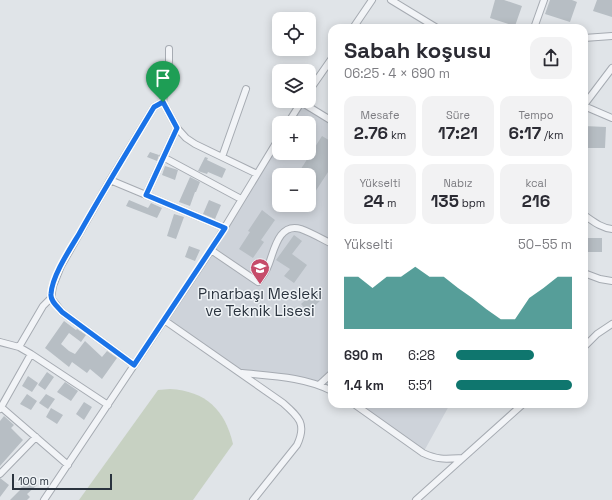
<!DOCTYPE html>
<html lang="tr">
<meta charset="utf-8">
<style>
:root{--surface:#fff;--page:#f2f2f3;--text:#2b2b33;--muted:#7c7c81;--accent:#0f766e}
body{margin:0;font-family:"Space Grotesk",sans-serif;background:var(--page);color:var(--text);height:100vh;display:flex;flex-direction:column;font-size:15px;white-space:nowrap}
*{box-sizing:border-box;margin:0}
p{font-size:13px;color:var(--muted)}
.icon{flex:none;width:22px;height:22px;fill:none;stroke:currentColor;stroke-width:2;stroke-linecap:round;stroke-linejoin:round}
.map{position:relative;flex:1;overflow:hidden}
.side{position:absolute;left:328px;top:24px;width:260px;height:384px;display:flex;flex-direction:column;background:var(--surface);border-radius:12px;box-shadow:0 2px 10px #0003}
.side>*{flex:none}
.fabs{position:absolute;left:272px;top:12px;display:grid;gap:8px}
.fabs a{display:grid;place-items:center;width:44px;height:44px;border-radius:8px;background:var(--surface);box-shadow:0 2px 10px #0003;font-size:20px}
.scale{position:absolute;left:12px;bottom:10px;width:100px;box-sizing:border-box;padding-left:4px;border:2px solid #2a333e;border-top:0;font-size:11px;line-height:14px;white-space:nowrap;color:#2a333e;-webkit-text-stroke:3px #eff3f6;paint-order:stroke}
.pin{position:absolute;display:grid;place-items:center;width:34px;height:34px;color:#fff;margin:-41px -17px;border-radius:50% 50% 50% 0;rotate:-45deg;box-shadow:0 0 4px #0007}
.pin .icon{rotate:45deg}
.round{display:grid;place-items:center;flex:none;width:42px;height:42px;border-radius:12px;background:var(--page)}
.summary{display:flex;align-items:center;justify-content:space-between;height:68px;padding:0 16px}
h1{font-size:22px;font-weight:800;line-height:30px}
.metrics{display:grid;grid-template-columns:repeat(3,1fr);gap:6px;height:68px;padding:4px 16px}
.metrics div{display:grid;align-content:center;border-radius:10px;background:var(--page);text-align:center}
.metrics b{font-size:17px;font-weight:800}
.metrics small{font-size:11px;font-weight:400}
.metrics p{font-size:11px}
.chart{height:112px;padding:8px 16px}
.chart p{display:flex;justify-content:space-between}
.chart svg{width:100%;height:72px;margin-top:4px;fill:var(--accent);opacity:.7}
ul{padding:0 16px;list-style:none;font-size:13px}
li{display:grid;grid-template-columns:64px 48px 1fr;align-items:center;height:30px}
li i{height:10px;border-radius:5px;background:var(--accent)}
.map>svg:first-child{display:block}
.built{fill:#ced3da;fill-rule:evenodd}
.green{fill:#c7d1c2}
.building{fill:#b7bec4}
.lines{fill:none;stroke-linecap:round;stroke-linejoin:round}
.minor-casing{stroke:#a6abb2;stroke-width:8}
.minor{stroke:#f2f4f7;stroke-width:6}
.route-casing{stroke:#fff;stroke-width:8}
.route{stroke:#1a73e8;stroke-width:5}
.labels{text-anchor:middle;stroke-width:3;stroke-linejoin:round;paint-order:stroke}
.poi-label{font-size:15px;fill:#2a333e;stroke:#eff3f6}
</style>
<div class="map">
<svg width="612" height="500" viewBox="0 0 612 500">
<rect width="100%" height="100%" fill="#e0e4e8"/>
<path class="built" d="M 301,102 L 332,121 L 332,391 L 319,385 L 242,373 L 164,320 L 279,138 L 279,153 L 309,153 L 309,123 L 288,123 ZM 279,175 L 309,175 L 309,205 L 279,205 Z
M 354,404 L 450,404 L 423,453 Z"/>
<path class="green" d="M 170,389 C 206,391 225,410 233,444 L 193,500 L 79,500 L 158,390 Z"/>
<path class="building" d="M 495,0 L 504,0 L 522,6 L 515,26 L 490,18 Z
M 550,0 L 572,0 L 577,2 L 570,22 L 545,14 Z
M 597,0 L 612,0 L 612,17 L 593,11 Z
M 584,126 L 606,127 L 605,148 L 584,148 Z
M 322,136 L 332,142 L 332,166 L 315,192 L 309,188 L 309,175 L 297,175 Z
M 150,152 L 159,155 L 157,161 L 147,157 Z
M 205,157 L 208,158 L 207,160 L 226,169 L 222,178 L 208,172 L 207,174 L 198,171 Z
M 165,166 L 178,170 L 175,180 L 162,175 Z
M 190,177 L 200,182 L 196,192 L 195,192 L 190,206 L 179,202 Z
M 129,200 L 148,208 L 151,203 L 162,208 L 157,218 L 126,206 Z
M 209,200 L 221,205 L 215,219 L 203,214 Z
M 262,210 L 275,220 L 261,240 L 264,242 L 253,258 L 239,249 L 250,232 L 248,231 Z
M 174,214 L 184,217 L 176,239 L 167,236 Z
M 294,235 L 302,241 L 292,254 L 307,265 L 294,283 L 284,276 L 290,269 L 276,260 Z
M 584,238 L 602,238 L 602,252 L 584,252 Z
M 189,246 L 200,250 L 195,261 L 185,257 Z
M 316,290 L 323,298 L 308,312 L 301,304 Z
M 64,321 L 76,330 L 77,329 L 86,335 L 81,342 L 69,333 L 61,344 L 69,351 L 75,354 L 85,341 L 102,357 L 107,351 L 117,358 L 102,379 L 90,369 L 87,373 L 72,362 L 69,367 L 45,348 Z
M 47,372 L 54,377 L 45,390 L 38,385 Z
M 28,376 L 38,383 L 32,392 L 22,386 Z
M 65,382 L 78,391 L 71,401 L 57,392 Z
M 27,394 L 37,401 L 31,410 L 20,404 Z
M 46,394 L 55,399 L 48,409 L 39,403 Z
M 84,402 L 92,407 L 84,420 L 76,414 Z
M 51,408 L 63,415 L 57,424 L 46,417 Z
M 4,416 L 14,425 L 11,428 L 23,440 L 0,466 L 0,421 Z
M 29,477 L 37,485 L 27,494 L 30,497 L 27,500 L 10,500 L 22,488 L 19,486 Z
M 0,478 L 9,485 L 0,497 Z"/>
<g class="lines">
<g class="minor-casing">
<path id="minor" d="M 391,0 L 437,28
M 353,28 L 372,0
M 534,28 L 544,0
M 584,38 L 612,36
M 169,49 L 169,61 L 163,102 L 177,128 L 186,138 L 195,144 L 257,174
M 309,91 L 332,58
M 301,102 L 332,121
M 584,105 L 612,68
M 584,106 L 612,118
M 288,123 L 302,101
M 163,157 L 241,199
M 222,157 L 246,89
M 110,180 L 154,107 L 163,102
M 146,195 L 177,128
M 584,215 C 593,221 601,228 612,229
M 211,250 L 258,282 C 262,277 266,272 268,266 C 274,252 278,222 301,229 C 312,233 322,239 332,244
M 584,273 L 600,279 L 612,281
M 164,320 L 283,403 C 299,417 307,424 297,445 L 253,500
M 0,342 L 19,347 L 31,354 L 108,405
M 19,347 L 43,306 L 51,298
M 584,347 L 597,334 L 612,324
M 134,365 L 62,312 L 51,298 L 53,286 L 61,266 L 110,180 L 225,228
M 242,373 C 272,376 305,377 332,391
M 319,385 L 332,373
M 354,404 L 423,453 C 438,460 445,459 462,458
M 1,407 L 68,465
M 0,409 L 31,354
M 0,474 L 36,437
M 44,500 L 211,250 L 279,138
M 416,500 L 523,404"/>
</g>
<use href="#minor" class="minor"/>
</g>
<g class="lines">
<g class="route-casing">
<path id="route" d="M 163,102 L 177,128 L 146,195 L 225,228 L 134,365 L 62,312 C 58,307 50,301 51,294 C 52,276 70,249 79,234 C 103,191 129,149 154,107 Z"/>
</g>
<use href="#route" class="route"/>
</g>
<defs>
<g id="school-pin" transform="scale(1)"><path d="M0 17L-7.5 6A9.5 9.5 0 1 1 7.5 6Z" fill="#c64c6a" stroke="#eff3f6"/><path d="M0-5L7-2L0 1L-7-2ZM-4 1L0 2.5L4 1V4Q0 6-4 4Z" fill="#fff"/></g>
</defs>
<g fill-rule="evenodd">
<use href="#school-pin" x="260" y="268"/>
</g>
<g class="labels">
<g class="poi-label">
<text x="260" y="299">Pınarbaşı Mesleki<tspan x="260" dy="17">ve Teknik Lisesi</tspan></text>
</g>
</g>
</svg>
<div class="fabs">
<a><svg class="icon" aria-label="locate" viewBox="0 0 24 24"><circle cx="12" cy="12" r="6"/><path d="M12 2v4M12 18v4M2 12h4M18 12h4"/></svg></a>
<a><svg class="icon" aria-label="layers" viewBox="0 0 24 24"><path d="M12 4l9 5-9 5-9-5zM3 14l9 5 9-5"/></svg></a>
<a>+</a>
<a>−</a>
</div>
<div class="scale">100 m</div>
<div class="pin" style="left:163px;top:102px;background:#1e9e55"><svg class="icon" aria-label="arrive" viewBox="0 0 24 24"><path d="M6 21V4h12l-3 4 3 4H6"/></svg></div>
<section class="side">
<div class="summary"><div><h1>Sabah koşusu</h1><p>06:25 · 4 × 690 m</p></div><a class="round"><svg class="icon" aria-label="share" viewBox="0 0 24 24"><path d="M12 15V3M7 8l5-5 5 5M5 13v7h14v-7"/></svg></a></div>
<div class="metrics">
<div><p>Mesafe</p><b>2.76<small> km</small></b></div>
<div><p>Süre</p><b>17:21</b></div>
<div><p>Tempo</p><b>6:17<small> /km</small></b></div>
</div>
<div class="metrics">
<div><p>Yükselti</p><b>24<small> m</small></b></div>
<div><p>Nabız</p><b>135<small> bpm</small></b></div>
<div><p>kcal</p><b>216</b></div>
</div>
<div class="chart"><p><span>Yükselti</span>50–55 m</p>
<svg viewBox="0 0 160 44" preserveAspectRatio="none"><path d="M0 44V12L10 12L20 19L30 12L40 12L50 6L60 12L70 12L80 19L90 25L100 32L110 38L120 38L130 25L140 19L150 12L160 12V44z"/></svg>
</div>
<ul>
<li><b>690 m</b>6:28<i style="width:67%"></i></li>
<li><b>1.4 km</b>5:51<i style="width:100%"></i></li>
</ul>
</section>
</div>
